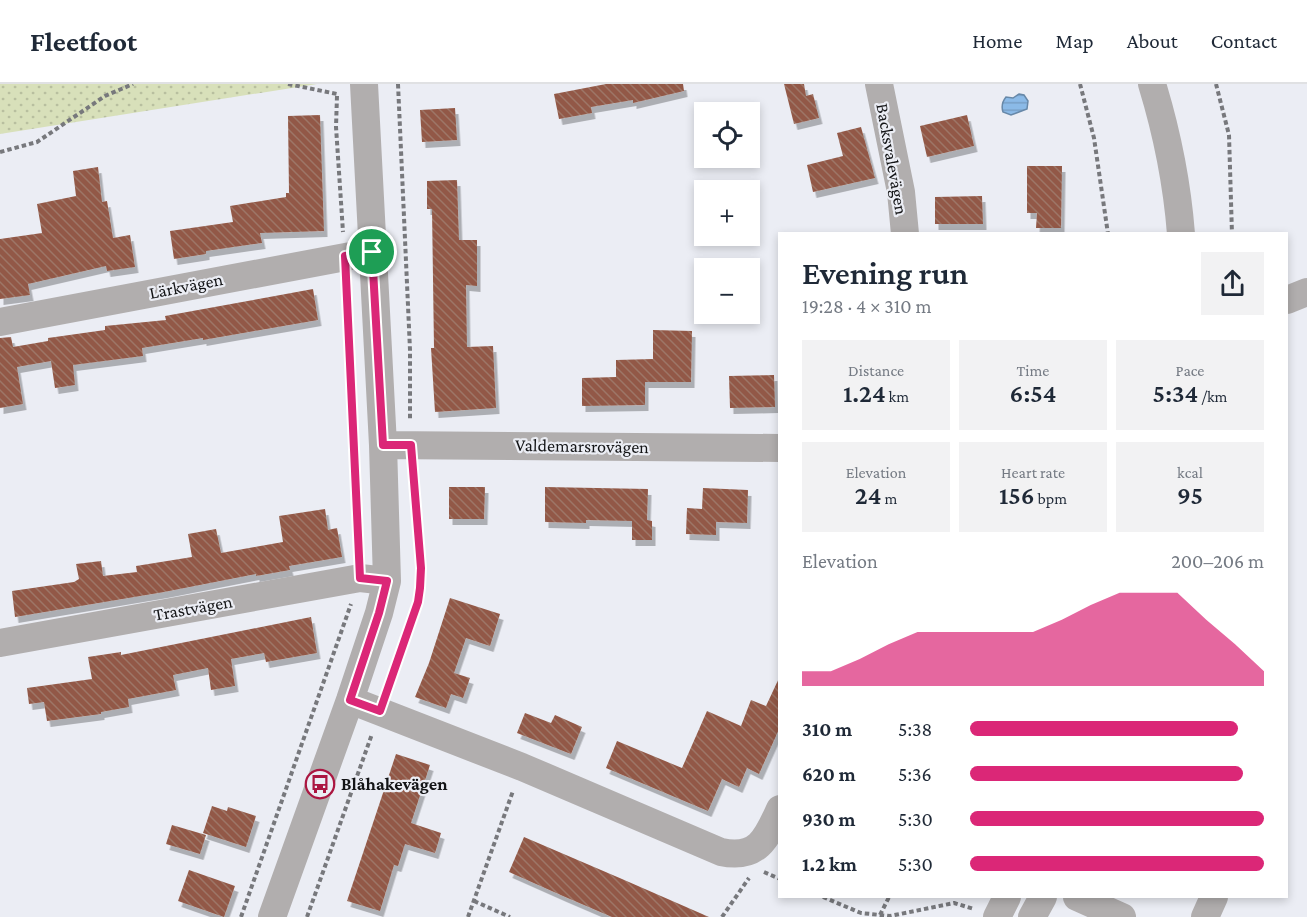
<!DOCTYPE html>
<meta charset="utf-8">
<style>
:root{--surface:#fff;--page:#f2f2f3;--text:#1f2937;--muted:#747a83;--line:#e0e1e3;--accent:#db2777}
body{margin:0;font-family:"Crimson Pro",serif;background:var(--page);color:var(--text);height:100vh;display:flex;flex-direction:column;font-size:22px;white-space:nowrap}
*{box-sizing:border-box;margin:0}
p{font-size:20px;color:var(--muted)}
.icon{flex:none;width:33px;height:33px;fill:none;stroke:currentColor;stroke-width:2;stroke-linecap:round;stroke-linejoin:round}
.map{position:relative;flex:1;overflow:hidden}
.drawer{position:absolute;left:778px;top:148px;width:510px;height:666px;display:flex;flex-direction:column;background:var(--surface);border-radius:0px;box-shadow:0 3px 9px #0003}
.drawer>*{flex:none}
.buttons{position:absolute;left:694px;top:18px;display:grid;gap:12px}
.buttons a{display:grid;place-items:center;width:66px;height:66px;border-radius:0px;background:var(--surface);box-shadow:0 3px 9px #0003;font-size:30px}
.pin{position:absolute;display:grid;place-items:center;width:51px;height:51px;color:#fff;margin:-26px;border:3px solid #fff;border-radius:50%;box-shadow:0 2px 6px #0007}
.round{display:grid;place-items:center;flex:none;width:63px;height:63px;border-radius:0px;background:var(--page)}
.head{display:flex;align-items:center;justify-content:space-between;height:102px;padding:0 24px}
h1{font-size:33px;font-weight:600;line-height:45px}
.figures{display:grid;grid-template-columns:repeat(3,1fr);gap:9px;height:102px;padding:6px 24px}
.figures div{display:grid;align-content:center;border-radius:0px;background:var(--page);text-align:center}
.figures b{font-size:26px;font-weight:600}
.figures small{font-size:16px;font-weight:400}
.figures p{font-size:16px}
.chart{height:168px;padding:12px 24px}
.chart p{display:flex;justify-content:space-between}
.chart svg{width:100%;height:108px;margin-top:6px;fill:var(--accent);opacity:.7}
ul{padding:0 24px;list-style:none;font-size:20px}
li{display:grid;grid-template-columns:96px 72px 1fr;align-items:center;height:45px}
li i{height:15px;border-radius:8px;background:var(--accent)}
header{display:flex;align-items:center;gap:36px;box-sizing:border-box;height:84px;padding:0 30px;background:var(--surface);border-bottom:2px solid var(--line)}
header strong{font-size:28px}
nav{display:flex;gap:33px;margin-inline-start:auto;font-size:21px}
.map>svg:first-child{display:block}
.grass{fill:url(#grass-dots)}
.water{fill:url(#water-rules);stroke:#6788a8;stroke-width:1.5}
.building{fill:url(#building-back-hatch);filter:url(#shadow)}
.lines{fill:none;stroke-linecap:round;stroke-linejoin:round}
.path{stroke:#77787c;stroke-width:4;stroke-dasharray:4.5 3;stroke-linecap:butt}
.minor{stroke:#b1aeae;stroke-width:28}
.route-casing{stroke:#fff;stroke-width:12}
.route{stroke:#db2777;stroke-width:8}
.labels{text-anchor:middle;stroke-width:4.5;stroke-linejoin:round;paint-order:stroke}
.street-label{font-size:18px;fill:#131416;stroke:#ebedf4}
.poi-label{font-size:18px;font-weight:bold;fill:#131416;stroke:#ebedf4;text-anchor:start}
</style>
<header>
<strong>Fleetfoot</strong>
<nav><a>Home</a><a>Map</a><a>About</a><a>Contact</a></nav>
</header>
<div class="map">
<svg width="1307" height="833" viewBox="0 0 1307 833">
<defs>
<pattern id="grass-dots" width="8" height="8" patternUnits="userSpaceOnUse" patternTransform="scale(1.5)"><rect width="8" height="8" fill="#d8e0ba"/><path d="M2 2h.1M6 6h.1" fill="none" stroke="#b8bf9f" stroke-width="1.8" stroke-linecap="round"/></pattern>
<pattern id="water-rules" width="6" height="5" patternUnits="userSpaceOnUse" patternTransform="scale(1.5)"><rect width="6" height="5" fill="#8bbae7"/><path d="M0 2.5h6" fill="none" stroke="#779fc5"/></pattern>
<pattern id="building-back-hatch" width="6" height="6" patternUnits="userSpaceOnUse" patternTransform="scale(1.5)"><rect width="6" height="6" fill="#925946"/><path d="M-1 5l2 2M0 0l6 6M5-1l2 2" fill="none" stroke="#9d7668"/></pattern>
<filter id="shadow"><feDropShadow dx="3.5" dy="6" stdDeviation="0" flood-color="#0004"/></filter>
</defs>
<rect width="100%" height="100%" fill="#ebedf4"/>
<path class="grass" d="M 0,0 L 317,0 L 0,50 Z"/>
<path class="water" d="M 1019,10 L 1024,11 L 1028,17 L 1027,25 L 1011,31 L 1003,28 C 1001,22 1002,18 1006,13 L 1013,14 Z"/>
<path class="building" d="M 606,0 L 683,0 L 684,7 L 633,19 L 633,16 L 591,23 L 592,29 L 559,35 L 554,10 Z
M 784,0 L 804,0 L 806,12 L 813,10 L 819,34 L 794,40 Z
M 455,24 L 457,56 L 422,58 L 420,26 Z
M 320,31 L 324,147 L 260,149 L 262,159 L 206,167 L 206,170 L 174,175 L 170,147 L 233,138 L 230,122 L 286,113 L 286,109 L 289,109 L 288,32 Z
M 967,31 L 974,62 L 927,73 L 920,42 Z
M 861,43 L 875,94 L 813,108 L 807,81 L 843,72 L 837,49 Z
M 1027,82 L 1062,82 L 1061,144 L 1036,144 L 1037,129 L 1027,129 Z
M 98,83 L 102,118 L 107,117 L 113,154 L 130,151 L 135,183 L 107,187 L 106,182 L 28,200 L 30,211 L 0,215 L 0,155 L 42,149 L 37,120 L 76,112 L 73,87 Z
M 457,96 L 459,156 L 477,156 L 477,202 L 466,201 L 467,263 L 493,262 L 496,324 L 435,328 L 431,264 L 434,264 L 432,125 L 427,125 L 427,97 Z
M 982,112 L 983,140 L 935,140 L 935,113 Z
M 313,205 L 318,236 L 203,256 L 203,254 L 142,264 L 143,272 L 73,281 L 75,301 L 55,304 L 51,277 L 17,283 L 23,320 L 0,324 L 0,254 L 11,253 L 13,263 L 48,257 L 48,254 L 105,246 L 105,242 L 166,236 L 165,232 Z
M 653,246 L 692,247 L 691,298 L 645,298 L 645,321 L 582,322 L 582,294 L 616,293 L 616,276 L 653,275 Z
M 774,291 L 775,323 L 730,324 L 729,292 Z
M 449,403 L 485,403 L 484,435 L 449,435 Z
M 545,403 L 648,405 L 647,436 L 652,437 L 652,456 L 632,456 L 632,437 L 586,436 L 586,439 L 545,438 Z
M 703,404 L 748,406 L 747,439 L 716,438 L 716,451 L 686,450 L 687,424 L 702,425 Z
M 325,425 L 328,446 L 337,444 L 342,473 L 289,482 L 290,486 L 256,492 L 256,490 L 164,508 L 15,533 L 12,507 L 74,498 L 79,495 L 76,480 L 101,477 L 103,492 L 137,488 L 136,482 L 192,473 L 188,450 L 216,445 L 221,469 L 283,458 L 279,432 Z
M 450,514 L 500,530 L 490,562 L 466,554 L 454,589 L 470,594 L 463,614 L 451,610 L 446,624 L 415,613 L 429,579 Z
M 311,533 L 317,569 L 266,578 L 264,569 L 231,575 L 235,602 L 211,606 L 208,584 L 173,591 L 176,606 L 128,615 L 129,623 L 101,628 L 101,630 L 47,637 L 44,618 L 29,620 L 27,604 L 92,595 L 88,573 L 121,568 L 121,571 Z
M 780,592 L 780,643 L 759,690 L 747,684 L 739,703 L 722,695 L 708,727 L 606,684 L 617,657 L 682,684 L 707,627 L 741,642 L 751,616 L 766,622 Z
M 525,629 L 551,639 L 555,631 L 582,643 L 571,670 L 517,649 Z
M 396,670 L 430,681 L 411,739 L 441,749 L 435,769 L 405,760 L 398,782 L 394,781 L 380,827 L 347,817 Z
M 212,722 L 227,727 L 228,723 L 256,732 L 246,763 L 203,749 Z
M 172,741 L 206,751 L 200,770 L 166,760 Z
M 524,753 L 622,795 L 709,833 L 612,833 L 563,812 L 509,788 Z
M 189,786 L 235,802 L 224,833 L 178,817 Z"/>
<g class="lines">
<path class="path" d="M 288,0 L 337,10
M 398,0 L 410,266 L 410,336
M 1080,0 L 1094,54 L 1108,150
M 1216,0 L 1229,51 L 1232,150
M 337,12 L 336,43 L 343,148
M 0,68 L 37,58 L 105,12 L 133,0
M 346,197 L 358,445
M 388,606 L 418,518 C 424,475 416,429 413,385
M 764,788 L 780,795
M 823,813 L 861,829 L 890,832 L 954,819 L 974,825
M 474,817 L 510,833
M 880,831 L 889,813
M 241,833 L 351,520
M 307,833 L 372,650
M 468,833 L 513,707
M 722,833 L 749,794"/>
<path class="minor" d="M 879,0 L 901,108 L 905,150
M 1152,0 C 1167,49 1177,99 1181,150
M 1287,216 L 1307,208
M 0,238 L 372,168
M 383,361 L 780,364
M 0,559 L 360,494 L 387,497
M 350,616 L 522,683 L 721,768 C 758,776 767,754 780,725
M 1077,813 L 1122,833
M 272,833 L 350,616 L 379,529 L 387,497 L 383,361 L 364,0
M 997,833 L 1007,813
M 1032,833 L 1043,813
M 1205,833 L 1214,813"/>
</g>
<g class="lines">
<g class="route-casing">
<path id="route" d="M 372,168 L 383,361 L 411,361 L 421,484 L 420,504 L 418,518 L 380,627 L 350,616 L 379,529 L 387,497 L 360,494 L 345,172 Z"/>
</g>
<use href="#route" class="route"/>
</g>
<defs>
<g id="bus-ring" transform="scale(1.5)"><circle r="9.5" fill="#ebedf4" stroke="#ab1641" stroke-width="1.5"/><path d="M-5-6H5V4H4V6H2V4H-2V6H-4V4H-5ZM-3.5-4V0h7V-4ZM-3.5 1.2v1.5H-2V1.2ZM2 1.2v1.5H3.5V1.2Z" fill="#ab1641"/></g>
</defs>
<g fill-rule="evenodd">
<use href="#bus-ring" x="320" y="700"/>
</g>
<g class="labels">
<g class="street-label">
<text transform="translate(892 75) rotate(80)" y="6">Backsvalevägen</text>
<text transform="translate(186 202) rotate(-11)" y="6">Lärkvägen</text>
<text transform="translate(582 362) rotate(1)" y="6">Valdemarsrovägen</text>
<text transform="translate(193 524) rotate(-10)" y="6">Trastvägen</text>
</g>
<g class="poi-label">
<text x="341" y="706">Blåhakevägen</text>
</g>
</g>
</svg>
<div class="buttons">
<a><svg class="icon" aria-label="locate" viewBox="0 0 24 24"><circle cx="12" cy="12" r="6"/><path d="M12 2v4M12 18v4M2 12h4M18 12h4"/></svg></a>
<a>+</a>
<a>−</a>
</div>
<div class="pin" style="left:372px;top:168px;background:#1e9e55"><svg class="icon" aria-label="arrive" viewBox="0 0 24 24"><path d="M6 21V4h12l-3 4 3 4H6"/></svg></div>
<section class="drawer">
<div class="head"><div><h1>Evening run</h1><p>19:28 · 4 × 310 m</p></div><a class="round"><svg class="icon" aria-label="share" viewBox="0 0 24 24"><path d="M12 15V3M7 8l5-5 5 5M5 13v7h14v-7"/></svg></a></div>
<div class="figures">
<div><p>Distance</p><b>1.24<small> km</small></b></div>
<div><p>Time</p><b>6:54</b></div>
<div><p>Pace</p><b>5:34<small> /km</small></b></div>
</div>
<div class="figures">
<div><p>Elevation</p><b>24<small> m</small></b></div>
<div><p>Heart rate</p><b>156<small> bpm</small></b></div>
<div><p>kcal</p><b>95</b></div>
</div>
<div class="chart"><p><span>Elevation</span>200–206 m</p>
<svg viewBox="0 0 160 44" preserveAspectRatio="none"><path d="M0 44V38L10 38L20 33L30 27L40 22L50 22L60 22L70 22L80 22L90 17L100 11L110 6L120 6L130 6L140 17L150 27L160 38V44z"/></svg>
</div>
<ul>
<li><b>310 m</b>5:38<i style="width:91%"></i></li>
<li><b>620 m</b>5:36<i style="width:93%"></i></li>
<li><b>930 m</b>5:30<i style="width:100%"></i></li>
<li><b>1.2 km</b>5:30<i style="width:100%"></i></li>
</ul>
</section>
</div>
